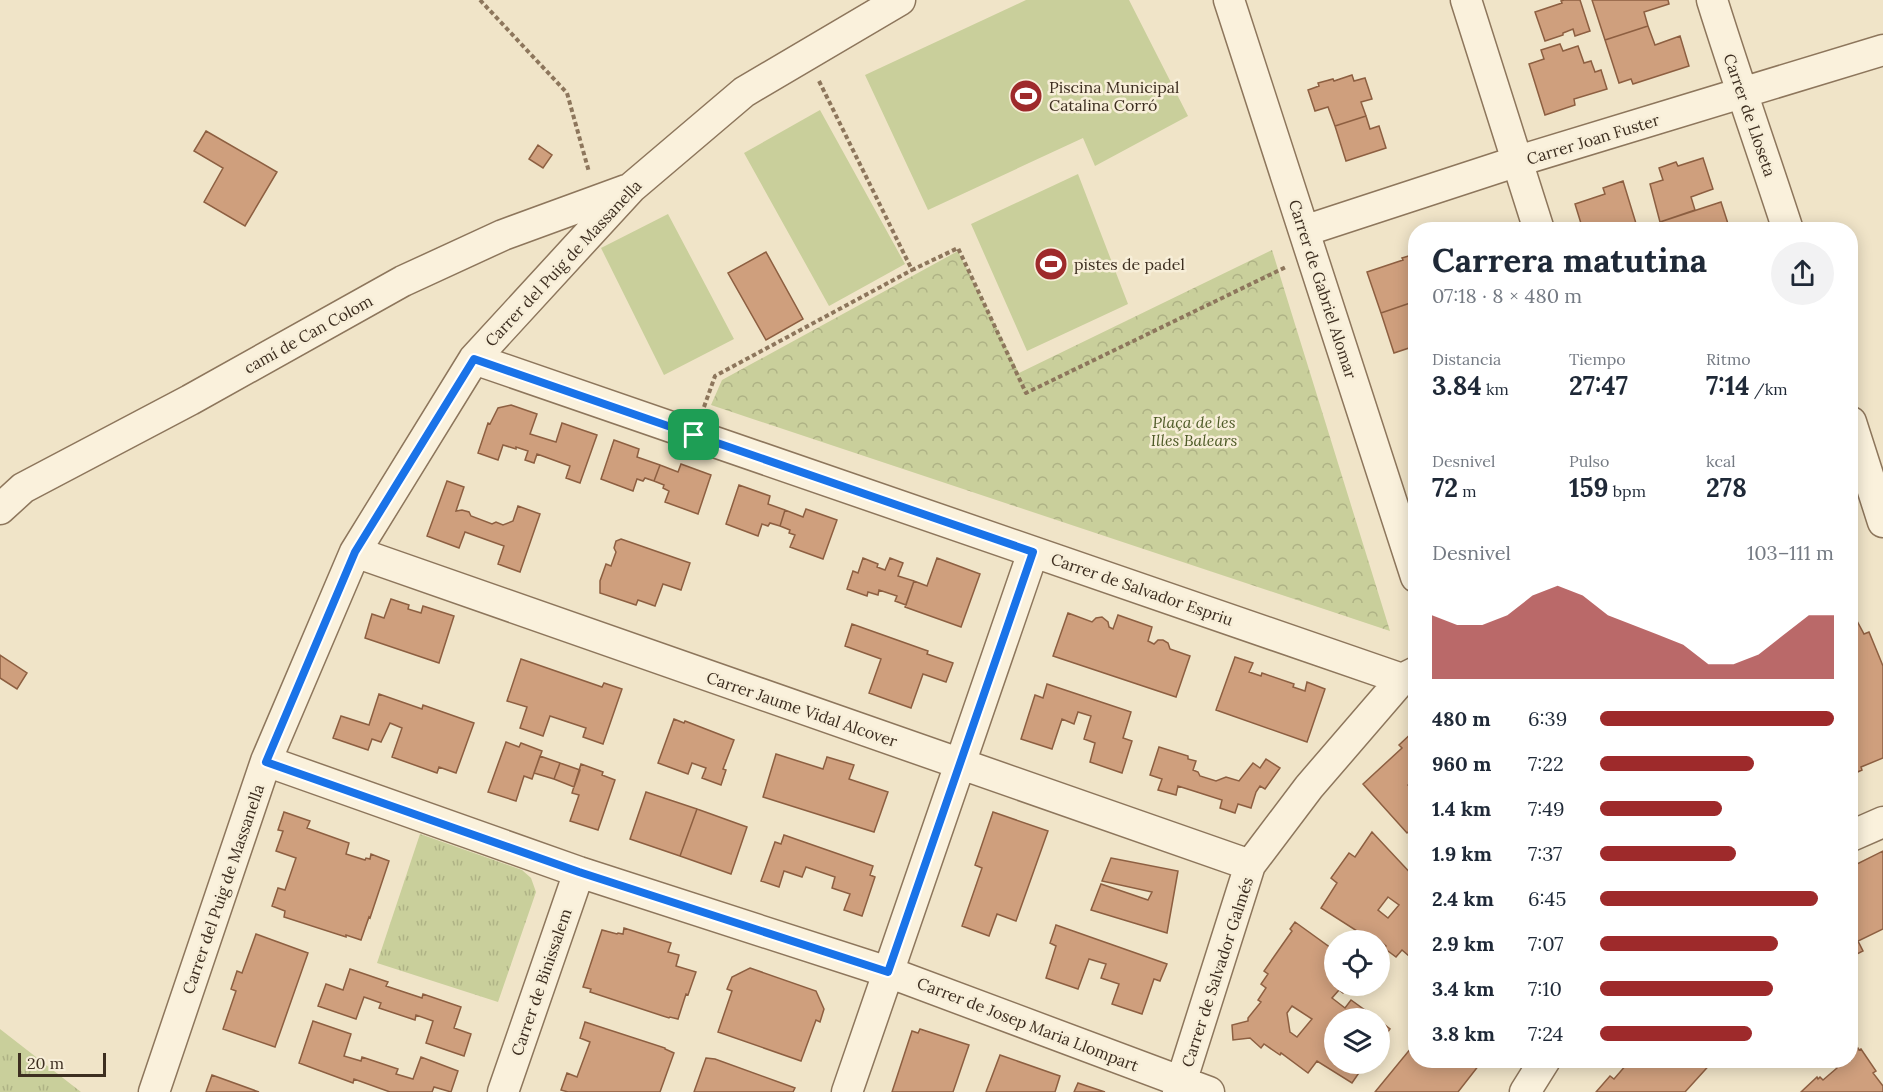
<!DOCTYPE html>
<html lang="es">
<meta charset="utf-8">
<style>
:root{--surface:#fff;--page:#f2f2f3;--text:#1f2937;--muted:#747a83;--accent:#9e2a2b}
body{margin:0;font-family:Lora,serif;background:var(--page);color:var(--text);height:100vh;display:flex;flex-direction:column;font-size:22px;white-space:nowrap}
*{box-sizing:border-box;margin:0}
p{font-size:20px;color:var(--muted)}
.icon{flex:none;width:33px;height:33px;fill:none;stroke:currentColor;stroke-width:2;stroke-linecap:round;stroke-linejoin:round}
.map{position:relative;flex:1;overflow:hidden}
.sheet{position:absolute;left:1408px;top:222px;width:450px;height:846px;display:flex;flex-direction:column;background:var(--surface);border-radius:24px;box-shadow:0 3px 15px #0003}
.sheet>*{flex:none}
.buttons{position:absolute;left:1324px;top:930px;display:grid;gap:12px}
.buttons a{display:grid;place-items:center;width:66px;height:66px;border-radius:50%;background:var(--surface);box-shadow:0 3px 15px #0003;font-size:30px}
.scale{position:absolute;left:18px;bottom:15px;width:88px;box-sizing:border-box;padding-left:6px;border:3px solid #3d2e20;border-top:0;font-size:16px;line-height:21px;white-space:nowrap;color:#3d2e20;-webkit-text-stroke:4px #f7eed8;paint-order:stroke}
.pin{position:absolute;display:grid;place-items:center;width:51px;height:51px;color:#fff;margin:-26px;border-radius:12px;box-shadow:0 3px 9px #0006}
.round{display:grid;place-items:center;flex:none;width:63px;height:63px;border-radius:32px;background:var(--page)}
.summary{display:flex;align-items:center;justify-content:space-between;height:102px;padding:0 24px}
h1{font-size:33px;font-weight:800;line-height:45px}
.metrics{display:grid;grid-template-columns:repeat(3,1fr);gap:9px;height:102px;padding:6px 24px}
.metrics div{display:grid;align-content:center}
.metrics b{font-size:26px;font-weight:800}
.metrics small{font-size:16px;font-weight:400}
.metrics p{font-size:16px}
.chart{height:168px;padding:12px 24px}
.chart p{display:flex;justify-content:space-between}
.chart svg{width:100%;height:108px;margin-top:6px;fill:var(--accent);opacity:.7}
ul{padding:0 24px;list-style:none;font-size:20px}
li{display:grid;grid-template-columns:96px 72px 1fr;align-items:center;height:45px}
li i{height:15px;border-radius:8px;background:var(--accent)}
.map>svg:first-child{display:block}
.grass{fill:url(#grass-tufts)}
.park{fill:url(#park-crowns)}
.garden{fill:#c9cf9b}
.building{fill:#cf9f7d;stroke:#8d5f41;stroke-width:1.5;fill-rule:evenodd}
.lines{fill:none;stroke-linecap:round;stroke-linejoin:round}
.minor-casing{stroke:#8d765c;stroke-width:33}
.path{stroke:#8d765c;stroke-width:4;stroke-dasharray:4.5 3;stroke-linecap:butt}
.minor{stroke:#faf1dc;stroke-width:30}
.route-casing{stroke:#fff;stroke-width:12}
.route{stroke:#1a73e8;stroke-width:8}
.labels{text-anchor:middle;stroke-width:5;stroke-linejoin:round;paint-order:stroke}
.poi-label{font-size:16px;fill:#3d2e20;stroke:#f7eed8;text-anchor:start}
.street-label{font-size:16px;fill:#3d2e20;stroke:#f7eed8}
.park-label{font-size:16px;font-style:italic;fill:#4d5a26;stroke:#f7eed8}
</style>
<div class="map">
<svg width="1883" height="1092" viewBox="0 0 1883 1092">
<defs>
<pattern id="grass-tufts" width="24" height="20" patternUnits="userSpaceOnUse" patternTransform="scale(1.5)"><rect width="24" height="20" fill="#c9cf9b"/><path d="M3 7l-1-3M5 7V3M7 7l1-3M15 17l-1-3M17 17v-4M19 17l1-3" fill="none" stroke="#aeb285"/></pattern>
<pattern id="park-crowns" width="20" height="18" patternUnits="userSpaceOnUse" patternTransform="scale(1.5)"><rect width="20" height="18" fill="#c9cf9b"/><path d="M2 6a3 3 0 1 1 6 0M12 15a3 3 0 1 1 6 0" fill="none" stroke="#aeb285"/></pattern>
</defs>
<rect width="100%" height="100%" fill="#f0e4c8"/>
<path class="grass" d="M 420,834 L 522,870 L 531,878 L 536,892 L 498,1002 L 377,963 Z
M 0,1029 L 81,1092 L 0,1092 Z"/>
<path class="park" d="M 1272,250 L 1390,631 L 711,405 L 722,380 L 958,251 L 1019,373 Z"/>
<path class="garden" d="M 1026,0 L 1129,0 L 1188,116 L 1095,166 L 1083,138 L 928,210 L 865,75 Z
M 820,110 L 905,264 L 829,306 L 744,153 Z
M 1078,174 L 1128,304 L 1027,351 L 971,224 Z
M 668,214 L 734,339 L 664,375 L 601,248 Z"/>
<path class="building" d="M 1580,0 L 1590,31 L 1575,36 L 1573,29 L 1563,33 L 1563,35 L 1545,41 L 1535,12 L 1562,3 L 1561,1 L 1564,0 Z
M 1592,0 L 1668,0 L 1669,4 L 1644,12 L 1648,26 L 1605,40 Z
M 1648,26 L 1655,45 L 1680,36 L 1689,66 L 1633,84 L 1631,79 L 1619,83 L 1605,40 Z
M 1560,44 L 1563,51 L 1578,46 L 1584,63 L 1591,61 L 1595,72 L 1601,70 L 1607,89 L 1574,99 L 1575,105 L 1545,115 L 1529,64 L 1544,59 L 1541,50 Z
M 1352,75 L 1354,81 L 1365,78 L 1372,99 L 1361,102 L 1366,116 L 1335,126 L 1328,107 L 1315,111 L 1308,90 L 1319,86 L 1318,83 L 1333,79 L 1334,81 Z
M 1366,116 L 1370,129 L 1379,126 L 1386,148 L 1346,161 L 1335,126 Z
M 206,131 L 277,172 L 245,226 L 204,202 L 223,168 L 194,151 Z
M 538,145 L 552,155 L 543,168 L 529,159 Z
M 1703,158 L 1713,189 L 1691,197 L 1695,210 L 1660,222 L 1650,184 L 1663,180 L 1659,168 L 1676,162 L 1678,166 Z
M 1623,181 L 1638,230 L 1583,230 L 1575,204 L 1605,194 L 1603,188 Z
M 1721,202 L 1730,230 L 1663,230 L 1660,222 Z
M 766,252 L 803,319 L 766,340 L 728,273 Z
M 1415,254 L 1416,301 L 1381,313 L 1367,272 L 1403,260 L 1402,258 Z
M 1416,301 L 1416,342 L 1413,343 L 1415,346 L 1394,353 L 1381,313 Z
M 511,405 L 537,414 L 530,434 L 556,442 L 562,423 L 597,435 L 580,483 L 566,478 L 570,466 L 537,454 L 534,463 L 525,460 L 528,451 L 516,447 L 516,449 L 503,445 L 498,460 L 478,453 L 488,423 L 490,424 L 498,408 Z
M 614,440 L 639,449 L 637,457 L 660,465 L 654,481 L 645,478 L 643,481 L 637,479 L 633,491 L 601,479 Z
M 681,464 L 711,475 L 698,514 L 665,502 L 669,491 L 663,488 L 664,485 L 654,481 L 660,465 L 678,472 Z
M 447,481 L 464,487 L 456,511 L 462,510 L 469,512 L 471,516 L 492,524 L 496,522 L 503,525 L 513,521 L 518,506 L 540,514 L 520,572 L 498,564 L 504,546 L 465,532 L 459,548 L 427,536 Z
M 739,485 L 770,496 L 768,504 L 785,510 L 780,526 L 770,523 L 768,526 L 762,524 L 758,536 L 726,524 Z
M 806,509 L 837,520 L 823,559 L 790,547 L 795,535 L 789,533 L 790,530 L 780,526 L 785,510 L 803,517 Z
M 621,539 L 690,563 L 681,590 L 663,584 L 655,606 L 638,600 L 636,605 L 600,593 L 600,581 L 606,564 L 611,566 L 616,552 L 614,548 L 616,541 Z
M 863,558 L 878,564 L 877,567 L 885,570 L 890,558 L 903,563 L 898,576 L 914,581 L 906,605 L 895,601 L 897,596 L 879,590 L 878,595 L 868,592 L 867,596 L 847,589 L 853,571 L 858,573 Z
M 937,558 L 980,574 L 961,627 L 905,607 L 914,581 L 927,586 Z
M 391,599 L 409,605 L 408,609 L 421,613 L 423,606 L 454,616 L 439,663 L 365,638 L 372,614 L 384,618 Z
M 1068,613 L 1092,622 L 1096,618 L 1102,617 L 1108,622 L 1109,627 L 1113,629 L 1118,615 L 1152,627 L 1148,641 L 1154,644 L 1158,640 L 1163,640 L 1168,643 L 1170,649 L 1190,656 L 1176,697 L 1053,656 Z
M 1856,619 L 1864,634 L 1869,632 L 1883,666 L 1883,758 L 1861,767 L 1862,770 L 1851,775 L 1851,621 Z
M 852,624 L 928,651 L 927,654 L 953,663 L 946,682 L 923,674 L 911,708 L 869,693 L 881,659 L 845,646 Z
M 0,655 L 27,673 L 17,689 L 0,678 Z
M 1235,657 L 1253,663 L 1249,672 L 1261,676 L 1262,673 L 1294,684 L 1293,687 L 1305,691 L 1307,682 L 1325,689 L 1307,742 L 1216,710 Z
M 521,659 L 602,687 L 604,683 L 622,689 L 603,744 L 583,737 L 586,728 L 550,716 L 543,736 L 520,728 L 527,707 L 507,701 Z
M 1047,684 L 1131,712 L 1123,738 L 1132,741 L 1122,773 L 1090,762 L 1095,743 L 1084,739 L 1091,716 L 1078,712 L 1074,724 L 1062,719 L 1052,749 L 1021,739 L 1035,695 L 1043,698 Z
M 379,694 L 422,709 L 423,705 L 474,723 L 456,773 L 439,767 L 437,773 L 392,757 L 402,728 L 390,723 L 381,742 L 372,739 L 368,750 L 333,738 L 341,716 L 369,725 Z
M 674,719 L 684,723 L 685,721 L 734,740 L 723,769 L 726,770 L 721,785 L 702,778 L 706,768 L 692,763 L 688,774 L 658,763 Z
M 1416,729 L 1416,778 L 1408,785 L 1416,794 L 1416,825 L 1407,833 L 1363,784 L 1402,748 L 1399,745 Z
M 506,742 L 519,747 L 521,743 L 542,751 L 532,779 L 524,776 L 516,801 L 488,792 Z
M 1159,747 L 1188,756 L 1188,759 L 1196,761 L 1193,770 L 1198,772 L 1200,776 L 1216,781 L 1226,777 L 1239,781 L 1253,763 L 1260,768 L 1266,759 L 1280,768 L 1265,789 L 1260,786 L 1256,792 L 1251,808 L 1238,804 L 1235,813 L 1220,808 L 1222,800 L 1178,786 L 1176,795 L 1158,790 L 1162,779 L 1150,775 Z
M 776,754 L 823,769 L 827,757 L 854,765 L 849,779 L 888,792 L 874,832 L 763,797 Z
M 540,756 L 560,763 L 554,779 L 534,773 Z
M 560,763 L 580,770 L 574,787 L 554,779 Z
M 581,764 L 603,772 L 602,775 L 615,780 L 598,830 L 570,821 L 579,795 L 572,793 Z
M 646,792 L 697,809 L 680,856 L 630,839 Z
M 697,809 L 747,827 L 731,874 L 680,856 Z
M 284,812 L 310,821 L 307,828 L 349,843 L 346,854 L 365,860 L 366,858 L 370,859 L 371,854 L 389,861 L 370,918 L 369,917 L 361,940 L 346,935 L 346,937 L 284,917 L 285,911 L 272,906 L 278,888 L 285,890 L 296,858 L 276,851 L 283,831 L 278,830 Z
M 993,812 L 1048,831 L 1016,921 L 997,914 L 989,936 L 962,926 L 982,868 L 975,865 Z
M 1372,832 L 1416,879 L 1416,962 L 1402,950 L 1396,957 L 1384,948 L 1386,946 L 1379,940 L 1371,940 L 1321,908 L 1337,883 L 1331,878 L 1349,853 L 1355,857 ZM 1388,897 L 1399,905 L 1388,918 L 1378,910 Z
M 784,835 L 873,866 L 870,875 L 875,877 L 862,916 L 844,910 L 850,894 L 832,888 L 835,877 L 806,867 L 802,877 L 784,871 L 779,887 L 761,881 L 775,842 L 781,844 Z
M 1883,851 L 1883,929 L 1858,941 L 1863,951 L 1855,955 L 1851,949 L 1851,867 Z
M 1111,858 L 1178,871 L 1167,933 L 1091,910 L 1101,884 L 1148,900 L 1152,892 L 1102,881 Z
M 1295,922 L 1335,951 L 1335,986 L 1349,986 L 1343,993 L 1339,990 L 1332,998 L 1345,1008 L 1351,1000 L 1376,1018 L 1335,1018 L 1335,1064 L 1365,1064 L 1352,1083 L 1317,1061 L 1308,1073 L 1281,1053 L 1280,1055 L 1264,1044 L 1261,1048 L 1250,1038 L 1233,1040 L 1232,1025 L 1248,1021 L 1248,1018 L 1261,1002 L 1258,1000 L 1266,988 L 1261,984 L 1268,974 L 1264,971 L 1292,931 L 1290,929 ZM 1292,1006 L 1312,1019 L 1297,1037 L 1290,1032 L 1287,1013 Z
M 1056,925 L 1167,964 L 1160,981 L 1154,979 L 1142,1014 L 1112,1004 L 1119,984 L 1101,978 L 1106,964 L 1089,959 L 1078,989 L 1046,978 L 1056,946 L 1050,943 Z
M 624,928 L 671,943 L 668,952 L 679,955 L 676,966 L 696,972 L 688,995 L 686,994 L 678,1019 L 670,1017 L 669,1018 L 590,992 L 591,989 L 583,987 L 602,930 L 617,934 L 618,933 L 623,934 Z
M 256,934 L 308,953 L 275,1047 L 223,1029 L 236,991 L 231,989 L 237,971 L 242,973 Z
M 750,968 L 816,991 L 824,1009 L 820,1022 L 816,1020 L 801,1061 L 718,1032 L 732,991 L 727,989 L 732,977 Z
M 350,969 L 388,982 L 386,986 L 422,998 L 423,994 L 461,1007 L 454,1028 L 471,1034 L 464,1056 L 426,1043 L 433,1021 L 416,1015 L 415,1020 L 379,1008 L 381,1003 L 364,997 L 356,1019 L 318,1006 L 326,984 L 343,990 Z
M 313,1021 L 351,1034 L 344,1056 L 361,1061 L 362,1057 L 398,1069 L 396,1074 L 413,1079 L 421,1057 L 458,1071 L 451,1092 L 434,1087 L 432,1092 L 390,1092 L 354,1079 L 353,1083 L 299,1063 Z
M 1380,1021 L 1390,1029 L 1380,1043 Z
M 585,1022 L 665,1048 L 665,1049 L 674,1053 L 660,1092 L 568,1092 L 561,1090 L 567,1073 L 577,1077 L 590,1042 L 580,1038 Z
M 920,1029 L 969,1045 L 953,1092 L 892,1092 L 912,1031 L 918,1033 Z
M 1416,1042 L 1416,1060 L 1483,1060 L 1458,1092 L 1375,1092 Z
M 1858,1048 L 1859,1050 L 1861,1049 L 1876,1071 L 1873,1073 L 1883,1086 L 1883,1092 L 1801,1092 L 1817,1077 L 1818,1079 L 1820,1077 L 1823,1080 L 1837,1068 L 1835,1066 L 1842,1060 L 1851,1060 L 1851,1053 Z
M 1000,1055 L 1060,1076 L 1055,1092 L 986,1092 Z
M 706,1058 L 715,1059 L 795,1088 L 793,1092 L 694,1092 Z
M 1624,1060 L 1714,1060 L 1685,1092 L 1596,1092 L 1610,1076 L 1614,1079 L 1627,1064 Z
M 212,1075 L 259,1092 L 206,1092 Z
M 1078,1083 L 1105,1092 L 1074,1092 Z"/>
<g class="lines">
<g class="minor-casing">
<path id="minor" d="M 1229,0 L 1416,577
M 1466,0 L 1539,230
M 1712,0 C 1736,77 1763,153 1788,230
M 1304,231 L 1518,161 L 1883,50
M 474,359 L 1402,679
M 1851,422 L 1883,522
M 0,509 L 23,488 L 190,400 L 403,281 L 503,235 L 626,190
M 355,552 L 1250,865
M 266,761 L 579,872 L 888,972 L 1209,1092
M 1851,836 L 1883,822
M 154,1092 L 266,761 L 355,552 L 474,359 L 631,188 L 744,92 L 900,0
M 503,1092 L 579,872
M 847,1092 L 1033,552
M 1178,1092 L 1250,865 L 1309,787 L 1402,679 L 1416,672
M 1525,1092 L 1545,1060"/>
</g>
<path class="path" d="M 480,0 L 567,93 L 589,172
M 819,81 L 912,270 L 958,248 L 1026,393 L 1286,267
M 704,407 L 715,376 L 912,270"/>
<use href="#minor" class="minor"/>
</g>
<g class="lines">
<g class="route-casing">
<path id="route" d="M 474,359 L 1033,552 L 888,972 L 579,872 L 266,762 L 355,552 Z"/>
</g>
<use href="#route" class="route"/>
</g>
<defs>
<g id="stadium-disc" transform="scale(1.725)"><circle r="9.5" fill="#9e2a2b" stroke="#f7eed8"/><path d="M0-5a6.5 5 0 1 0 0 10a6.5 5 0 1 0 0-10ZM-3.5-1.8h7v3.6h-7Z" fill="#fff"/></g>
</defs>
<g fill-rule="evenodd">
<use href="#stadium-disc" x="1026" y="96"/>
<use href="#stadium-disc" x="1051" y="264"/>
</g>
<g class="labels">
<g class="poi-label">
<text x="1049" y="93">Piscina Municipal<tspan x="1049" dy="18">Catalina Corró</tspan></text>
<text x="1074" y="270">pistes de padel</text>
</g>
<g class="street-label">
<text transform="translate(1750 115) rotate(71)" y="6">Carrer de Lloseta</text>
<text transform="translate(1593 139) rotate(-17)" y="6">Carrer Joan Fuster</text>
<text transform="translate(563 263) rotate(-47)" y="6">Carrer del Puig de Massanella</text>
<text transform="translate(1323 289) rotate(72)" y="6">Carrer de Gabriel Alomar</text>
<text transform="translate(308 334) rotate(-29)" y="6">camí de Can Colom</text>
<text transform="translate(1142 589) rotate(19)" y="6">Carrer de Salvador Espriu</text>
<text transform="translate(802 709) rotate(19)" y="6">Carrer Jaume Vidal Alcover</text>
<text transform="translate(223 889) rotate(-71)" y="6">Carrer del Puig de Massanella</text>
<text transform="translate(1217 972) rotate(-72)" y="6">Carrer de Salvador Galmés</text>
<text transform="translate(541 982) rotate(-71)" y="6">Carrer de Binissalem</text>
<text transform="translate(1028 1024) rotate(21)" y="6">Carrer de Josep Maria Llompart</text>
</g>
<g class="park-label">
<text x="1194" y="428">Plaça de les<tspan x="1194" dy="18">Illes Balears</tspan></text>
</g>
</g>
</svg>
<div class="buttons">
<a><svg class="icon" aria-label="locate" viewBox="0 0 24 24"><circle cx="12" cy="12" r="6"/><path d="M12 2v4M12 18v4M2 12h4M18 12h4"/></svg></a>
<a><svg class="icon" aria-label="layers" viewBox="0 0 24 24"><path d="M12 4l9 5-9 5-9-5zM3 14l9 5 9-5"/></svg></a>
</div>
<div class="scale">20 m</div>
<div class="pin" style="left:694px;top:435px;background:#1e9e55"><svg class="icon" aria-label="arrive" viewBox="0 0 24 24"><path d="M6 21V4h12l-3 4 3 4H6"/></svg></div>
<section class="sheet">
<div class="summary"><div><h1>Carrera matutina</h1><p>07:18 · 8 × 480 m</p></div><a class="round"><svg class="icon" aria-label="share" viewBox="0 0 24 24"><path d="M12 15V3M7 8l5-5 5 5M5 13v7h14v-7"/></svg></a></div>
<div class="metrics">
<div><p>Distancia</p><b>3.84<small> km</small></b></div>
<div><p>Tiempo</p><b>27:47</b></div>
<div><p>Ritmo</p><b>7:14<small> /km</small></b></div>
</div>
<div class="metrics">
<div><p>Desnivel</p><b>72<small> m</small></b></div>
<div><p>Pulso</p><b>159<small> bpm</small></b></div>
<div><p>kcal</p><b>278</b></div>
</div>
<div class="chart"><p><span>Desnivel</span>103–111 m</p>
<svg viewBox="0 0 160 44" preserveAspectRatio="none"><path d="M0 44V18L10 22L20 22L30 18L40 10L50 6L60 10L70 18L80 22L90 26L100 30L110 38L120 38L130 34L140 26L150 18L160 18V44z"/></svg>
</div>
<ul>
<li><b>480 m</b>6:39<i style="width:100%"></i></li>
<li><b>960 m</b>7:22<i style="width:66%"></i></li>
<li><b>1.4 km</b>7:49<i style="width:52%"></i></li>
<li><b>1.9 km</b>7:37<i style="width:58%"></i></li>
<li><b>2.4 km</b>6:45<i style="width:93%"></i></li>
<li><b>2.9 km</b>7:07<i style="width:76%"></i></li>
<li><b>3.4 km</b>7:10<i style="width:74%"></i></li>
<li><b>3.8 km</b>7:24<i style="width:65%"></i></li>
</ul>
</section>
</div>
